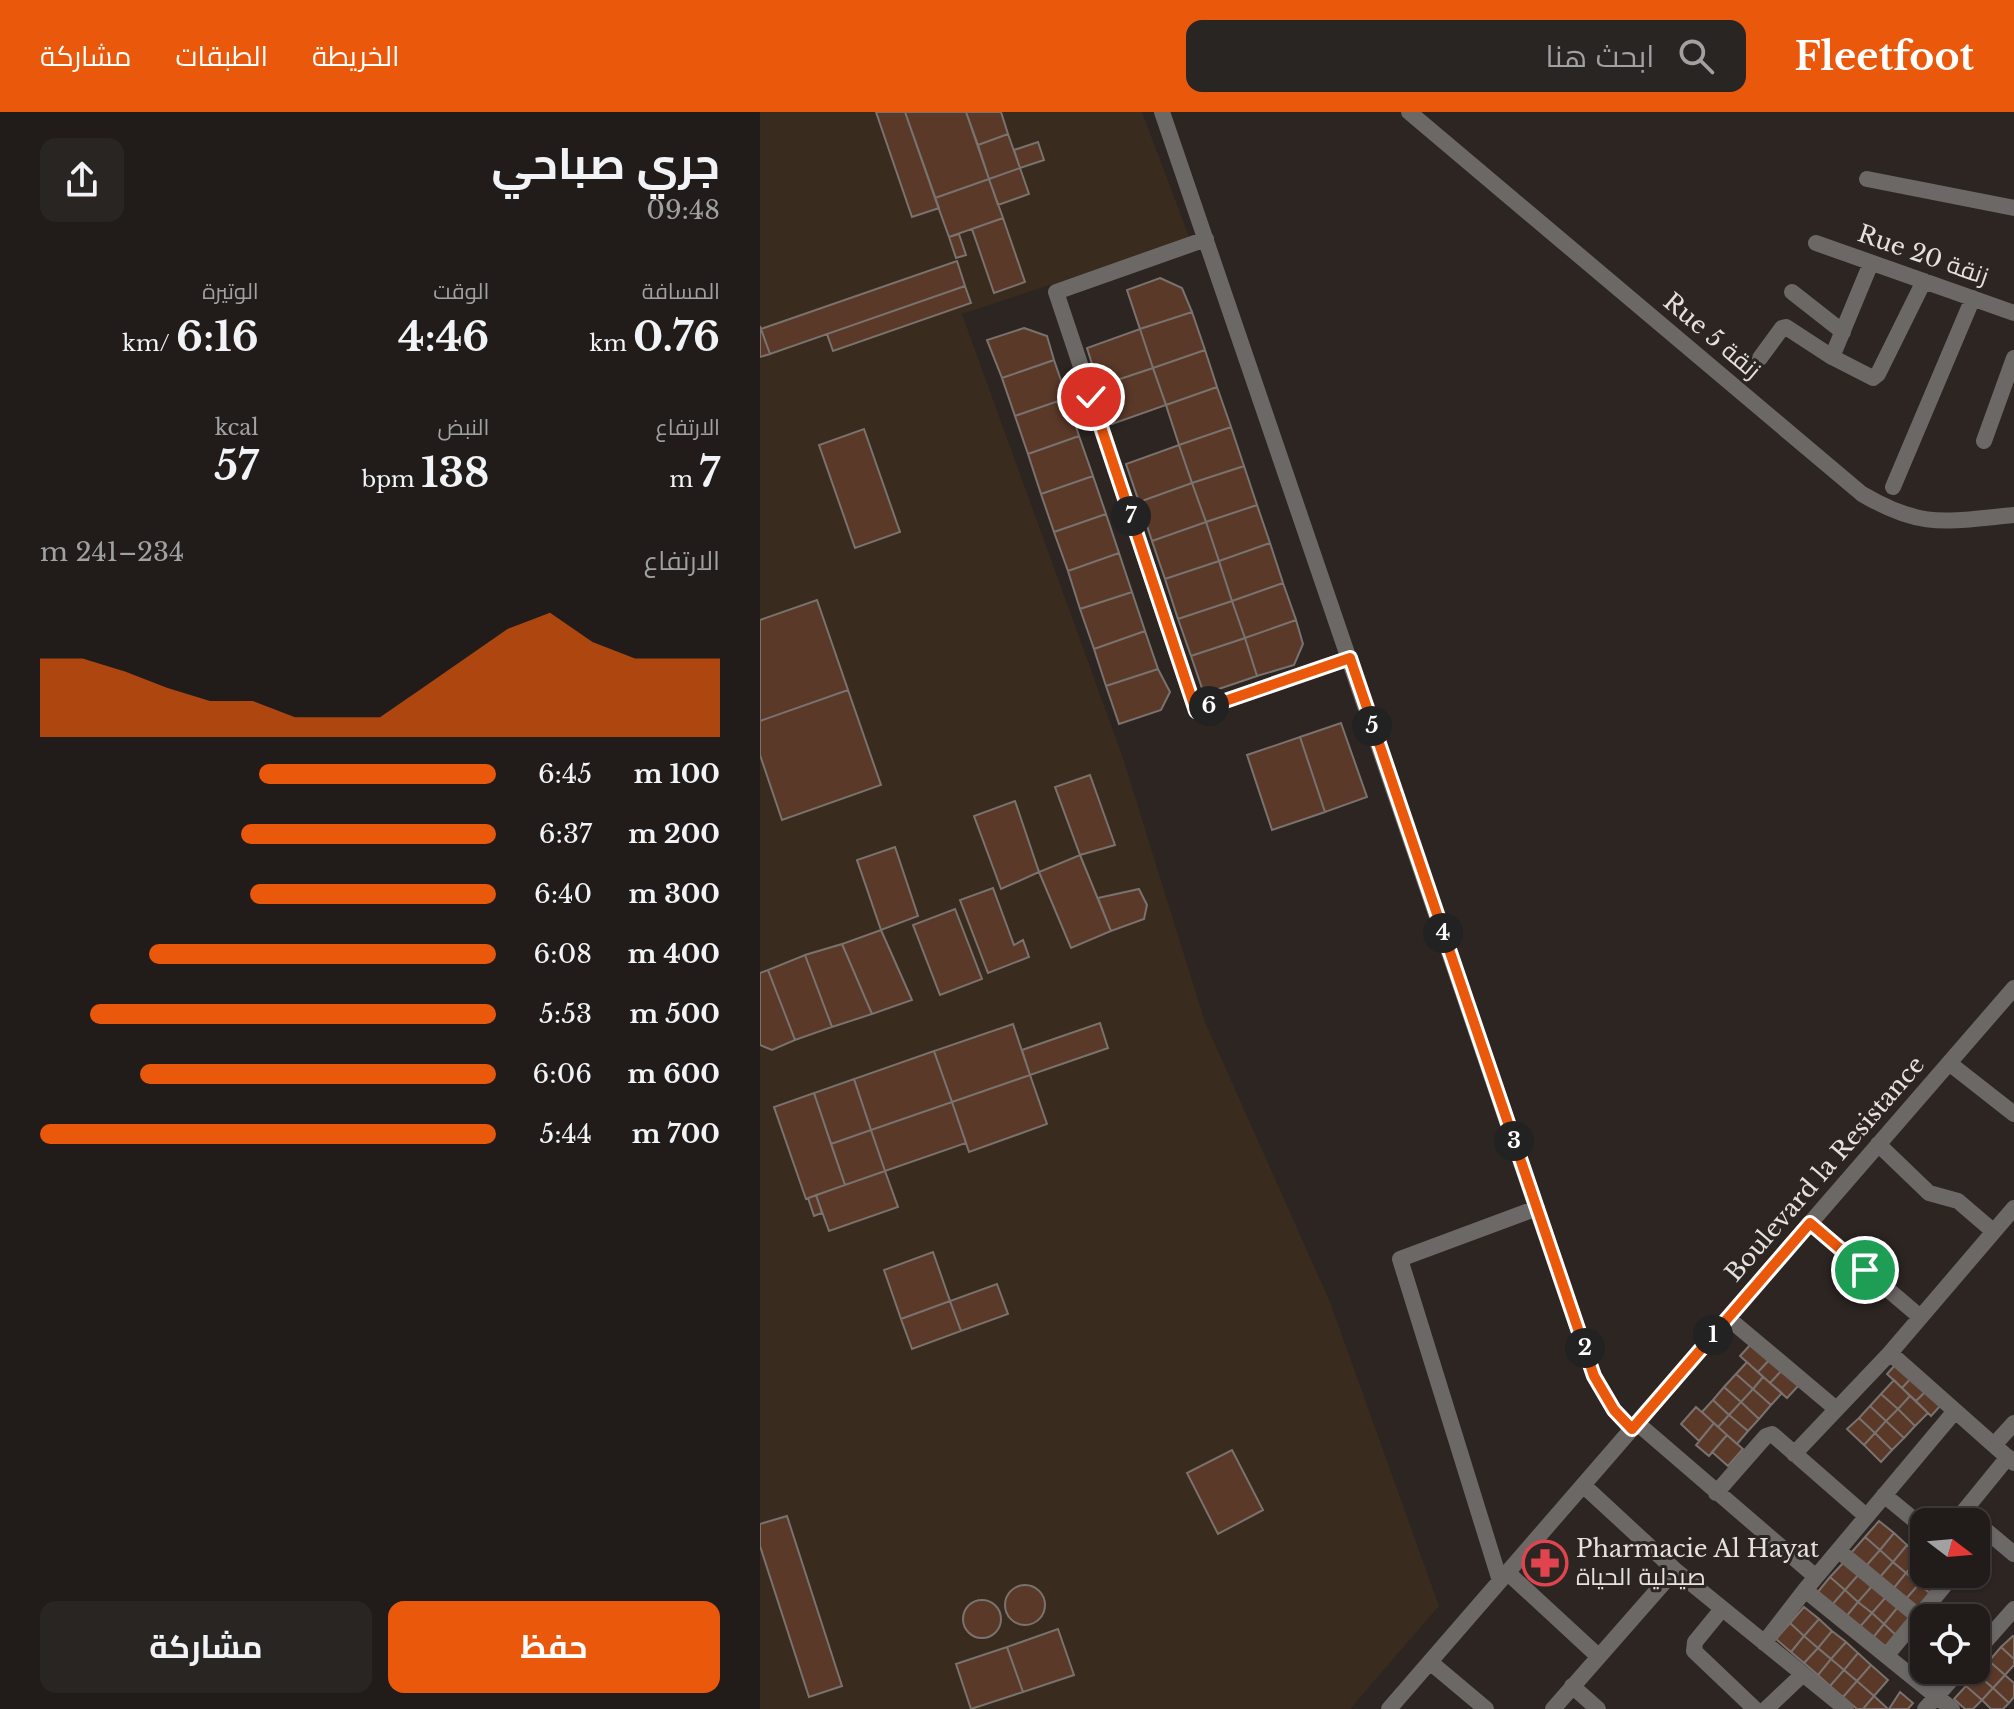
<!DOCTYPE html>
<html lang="ar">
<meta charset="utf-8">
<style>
:root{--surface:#211c1a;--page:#292523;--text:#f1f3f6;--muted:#a2a1a2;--line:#3e3a39;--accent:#ea580c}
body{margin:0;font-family:"Libre Baskerville",Cairo,serif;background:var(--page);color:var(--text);direction:rtl;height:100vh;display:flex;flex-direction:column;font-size:30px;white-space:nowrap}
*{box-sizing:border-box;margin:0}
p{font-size:26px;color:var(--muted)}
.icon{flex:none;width:44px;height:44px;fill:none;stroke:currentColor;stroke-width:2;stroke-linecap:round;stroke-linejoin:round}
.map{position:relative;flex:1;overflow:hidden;direction:ltr}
.drawer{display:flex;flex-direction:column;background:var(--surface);width:760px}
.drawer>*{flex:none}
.needle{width:52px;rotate:106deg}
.buttons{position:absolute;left:1150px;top:1396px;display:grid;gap:16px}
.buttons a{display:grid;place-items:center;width:80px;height:80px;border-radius:16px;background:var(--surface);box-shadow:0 2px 6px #0004,0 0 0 2px var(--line);font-size:40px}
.pin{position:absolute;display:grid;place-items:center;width:68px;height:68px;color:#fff;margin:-34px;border:4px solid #fff;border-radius:50%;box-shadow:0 2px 8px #0007}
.km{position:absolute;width:40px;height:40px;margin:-20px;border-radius:50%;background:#222;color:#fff;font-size:22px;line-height:40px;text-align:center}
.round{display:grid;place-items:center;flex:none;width:84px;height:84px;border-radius:16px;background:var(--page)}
.summary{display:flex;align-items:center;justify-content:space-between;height:136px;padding:0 40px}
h1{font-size:44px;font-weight:700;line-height:60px}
.metrics{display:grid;grid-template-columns:repeat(3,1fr);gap:12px;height:136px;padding:8px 40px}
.metrics div{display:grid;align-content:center}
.metrics b{font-size:40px;font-weight:700}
.metrics small{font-size:22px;font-weight:400}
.metrics p{font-size:22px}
.chart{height:224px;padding:16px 40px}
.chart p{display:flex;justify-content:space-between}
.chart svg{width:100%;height:144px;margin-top:8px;fill:var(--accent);opacity:.7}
.button{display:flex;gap:16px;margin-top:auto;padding:16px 40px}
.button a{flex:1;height:92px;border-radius:16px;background:var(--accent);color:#fff;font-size:32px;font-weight:700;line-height:92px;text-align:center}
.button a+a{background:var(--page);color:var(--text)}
ul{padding:0 40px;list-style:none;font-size:26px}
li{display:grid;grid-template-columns:128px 96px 1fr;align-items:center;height:60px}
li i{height:20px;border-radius:10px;background:var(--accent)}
header{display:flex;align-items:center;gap:48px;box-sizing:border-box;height:112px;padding:0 40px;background:var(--accent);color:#fff}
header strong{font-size:38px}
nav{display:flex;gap:44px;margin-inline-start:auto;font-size:28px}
.search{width:560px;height:72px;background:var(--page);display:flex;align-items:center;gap:20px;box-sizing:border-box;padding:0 28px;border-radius:16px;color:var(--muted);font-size:30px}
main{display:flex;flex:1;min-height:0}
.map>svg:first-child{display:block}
.industrial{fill:#392b1e}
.building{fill:#5a3929;stroke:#79726e;stroke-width:2}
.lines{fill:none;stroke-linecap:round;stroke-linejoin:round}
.street{stroke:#6b6866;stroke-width:16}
.route-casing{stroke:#fff;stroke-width:16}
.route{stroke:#ea580c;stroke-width:10}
.labels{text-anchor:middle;stroke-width:6;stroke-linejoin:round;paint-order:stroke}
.street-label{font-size:24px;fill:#e5e1df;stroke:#2c2522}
.poi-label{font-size:24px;fill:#e5e1df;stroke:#2c2522;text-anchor:start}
</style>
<header>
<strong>Fleetfoot</strong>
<div class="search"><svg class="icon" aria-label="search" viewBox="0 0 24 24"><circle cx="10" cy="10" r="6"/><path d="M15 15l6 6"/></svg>ابحث هنا</div>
<nav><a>الخريطة</a><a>الطبقات</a><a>مشاركة</a></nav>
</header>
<main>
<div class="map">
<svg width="1254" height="1597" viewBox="0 0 1254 1597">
<rect width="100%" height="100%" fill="#2c2522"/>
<path class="industrial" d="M 0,0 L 382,0 L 430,127 L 202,202 L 363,646 L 445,910 L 570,1190 L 679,1494 L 590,1597 L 0,1597 Z"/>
<path class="building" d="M 116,0 L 145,0 L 179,96 L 152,105 Z
M 145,0 L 206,0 L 229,67 L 175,86 Z
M 206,0 L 241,0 L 248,22 L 218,33 Z
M 248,22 L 260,56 L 229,67 L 218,33 Z
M 278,30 L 284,48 L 260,56 L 254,38 Z
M 260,56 L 269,82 L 238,93 L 229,67 Z
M 229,67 L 243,106 L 189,125 L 175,86 Z
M 243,106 L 265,170 L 234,181 L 212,117 Z
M 199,122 L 206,143 L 196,146 L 189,125 Z
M 197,149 L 205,174 L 10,242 L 1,217 Z
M 400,166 L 422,176 L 432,200 L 380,217 L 367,178 Z
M 205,174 L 211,191 L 73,239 L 67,222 Z
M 432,200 L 445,238 L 393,256 L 380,217 Z
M 0,214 L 10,242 L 0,245 Z
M 264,216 L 287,224 L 294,248 L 242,266 L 227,228 Z
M 380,217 L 393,256 L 339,274 L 327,236 Z
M 445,238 L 457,275 L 406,293 L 393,256 Z
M 294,248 L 307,286 L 255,304 L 242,266 Z
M 393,256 L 406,293 L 352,312 L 339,274 Z
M 457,275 L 471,315 L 419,333 L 406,293 Z
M 307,286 L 319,324 L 268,342 L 255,304 Z
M 471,315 L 484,354 L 432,371 L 419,333 Z
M 104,317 L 140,420 L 95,436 L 59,333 Z
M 319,324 L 333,364 L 281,382 L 268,342 Z
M 419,333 L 432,371 L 379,390 L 366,352 Z
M 484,354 L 497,393 L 446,410 L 432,371 Z
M 333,364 L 346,402 L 294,420 L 281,382 Z
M 432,371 L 446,410 L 392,429 L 379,390 Z
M 497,393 L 510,431 L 459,449 L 446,410 Z
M 346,402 L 359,441 L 308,459 L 294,420 Z
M 446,410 L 459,449 L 405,467 L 392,429 Z
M 510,431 L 523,471 L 472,489 L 459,449 Z
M 359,441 L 372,480 L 320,497 L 308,459 Z
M 459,449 L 472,489 L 418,507 L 405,467 Z
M 523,471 L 536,508 L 485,526 L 472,489 Z
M 372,480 L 385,519 L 334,537 L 320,497 Z
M 57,488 L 88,578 L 0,609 L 0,508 Z
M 472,489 L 485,526 L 431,544 L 418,507 Z
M 536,508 L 543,532 L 534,553 L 497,564 L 485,526 Z
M 385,519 L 398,557 L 346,574 L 334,537 Z
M 485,526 L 497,564 L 444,582 L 431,544 Z
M 398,557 L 410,580 L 401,598 L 359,612 L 346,574 Z
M 88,578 L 121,673 L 22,708 L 0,643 L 0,609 Z
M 581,611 L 607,685 L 565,700 L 540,625 Z
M 540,625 L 565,700 L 512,718 L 487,643 Z
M 330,663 L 355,733 L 320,743 L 295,675 Z
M 255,689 L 279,760 L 241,777 L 214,704 Z
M 135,735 L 158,804 L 121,818 L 97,748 Z
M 320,743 L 351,819 L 311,836 L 279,760 Z
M 233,776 L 254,833 L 263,828 L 269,845 L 228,861 L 200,788 Z
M 379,777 L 387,793 L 384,807 L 351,819 L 338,786 Z
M 195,797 L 222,867 L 180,883 L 153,813 Z
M 121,818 L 152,888 L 112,902 L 82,832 Z
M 82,832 L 112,902 L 72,915 L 45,843 Z
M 45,843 L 72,915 L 35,928 L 8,858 Z
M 8,858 L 35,928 L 12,938 L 0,933 L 0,861 Z
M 340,911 L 348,936 L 270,963 L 262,938 Z
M 253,912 L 270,963 L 192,990 L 174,939 Z
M 174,939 L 192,990 L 111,1018 L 94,967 Z
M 270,963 L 287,1012 L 209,1040 L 192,990 Z
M 94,967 L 111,1018 L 71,1032 L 54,981 Z
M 54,981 L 85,1073 L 46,1087 L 14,995 Z
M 192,990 L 206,1031 L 125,1059 L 111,1018 Z
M 111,1018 L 125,1059 L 85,1073 L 71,1032 Z
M 125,1059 L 138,1095 L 69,1119 L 56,1083 Z
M 56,1083 L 62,1101 L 54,1104 L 48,1086 Z
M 173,1140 L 190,1189 L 141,1207 L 124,1158 Z
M 237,1172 L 248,1202 L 201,1219 L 190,1189 Z
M 190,1189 L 201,1219 L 152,1237 L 141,1207 Z
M 991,1232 L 1009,1248 L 998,1260 L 980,1244 Z
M 1013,1244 L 1025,1255 L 1010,1271 L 998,1260 Z
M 987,1250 L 1003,1265 L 993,1277 L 976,1262 Z
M 1137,1251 L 1152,1265 L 1142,1276 L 1127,1262 Z
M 1022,1258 L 1039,1273 L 1027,1286 L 1010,1271 Z
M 976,1262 L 993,1277 L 981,1290 L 964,1275 Z
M 1003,1265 L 1022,1281 L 1011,1293 L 993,1277 Z
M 1152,1265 L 1166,1279 L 1156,1289 L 1142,1276 Z
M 1134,1268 L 1150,1284 L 1138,1297 L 1121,1282 Z
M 964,1275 L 981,1290 L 969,1303 L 953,1288 Z
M 993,1277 L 1011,1293 L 999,1307 L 981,1290 Z
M 1166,1279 L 1181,1293 L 1171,1304 L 1156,1289 Z
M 1121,1282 L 1138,1297 L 1126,1309 L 1110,1294 Z
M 1150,1284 L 1168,1301 L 1155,1314 L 1138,1297 Z
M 953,1288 L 969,1303 L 958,1315 L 942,1300 Z
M 981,1290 L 999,1307 L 988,1319 L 969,1303 Z
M 1110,1294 L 1126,1309 L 1115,1321 L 1099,1306 Z
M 936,1295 L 954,1311 L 939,1329 L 921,1312 Z
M 1138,1297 L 1155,1314 L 1144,1326 L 1126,1309 Z
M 969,1303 L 988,1319 L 977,1332 L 958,1315 Z
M 1099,1306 L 1115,1321 L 1104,1333 L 1087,1317 Z
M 1126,1309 L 1144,1326 L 1132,1338 L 1115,1321 Z
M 954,1311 L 967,1323 L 949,1344 L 936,1333 Z
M 1115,1321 L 1132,1338 L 1121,1350 L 1104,1333 Z
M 967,1323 L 983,1337 L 968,1354 L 952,1340 Z
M 472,1338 L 503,1398 L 458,1422 L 427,1361 Z
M 27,1404 L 82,1574 L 49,1585 L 0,1434 L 0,1412 Z
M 1119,1409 L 1134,1421 L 1120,1438 L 1105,1425 Z
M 1134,1421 L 1147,1433 L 1133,1450 L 1120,1438 Z
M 1105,1425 L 1120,1438 L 1106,1454 L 1091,1441 Z
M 1147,1433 L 1161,1445 L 1146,1461 L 1133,1450 Z
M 1120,1438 L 1133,1450 L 1120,1465 L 1106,1454 Z
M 1161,1445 L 1164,1447 L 1164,1462 L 1167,1462 L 1159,1472 L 1146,1461 Z
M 1085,1449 L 1099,1462 L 1085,1478 L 1070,1465 Z
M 1133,1450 L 1146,1461 L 1133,1477 L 1120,1465 Z
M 1146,1461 L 1159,1472 L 1145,1488 L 1133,1477 Z
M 1099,1462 L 1113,1473 L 1098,1490 L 1085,1478 Z
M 1167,1462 L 1181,1462 L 1186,1467 L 1172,1483 L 1159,1472 Z
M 1070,1465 L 1085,1478 L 1071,1494 L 1057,1481 Z
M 1159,1472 L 1172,1483 L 1158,1499 L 1145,1488 Z
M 1113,1473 L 1126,1485 L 1112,1501 L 1098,1490 Z
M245 1493a20 20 0 1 1 40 0a20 20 0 1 1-40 0Z
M 1085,1478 L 1098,1490 L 1085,1506 L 1071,1494 Z
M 1126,1485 L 1138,1495 L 1124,1512 L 1112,1501 Z
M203 1507a19 19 0 1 1 38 0a19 19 0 1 1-38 0Z
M 1098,1490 L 1112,1501 L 1098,1517 L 1085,1506 Z
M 1044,1495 L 1059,1507 L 1044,1524 L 1030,1511 Z
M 1138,1495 L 1152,1507 L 1137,1524 L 1124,1512 Z
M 1112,1501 L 1124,1512 L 1111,1528 L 1098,1517 Z
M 1059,1507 L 1072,1519 L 1058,1536 L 1044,1524 Z
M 1030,1511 L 1044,1524 L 1031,1540 L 1016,1527 Z
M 1124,1512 L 1137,1524 L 1124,1539 L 1111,1528 Z
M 298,1517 L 314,1563 L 263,1580 L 247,1535 Z
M 1072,1519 L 1086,1530 L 1071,1547 L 1058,1536 Z
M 1044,1524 L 1058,1536 L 1044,1551 L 1031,1540 Z
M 1253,1524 L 1254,1525 L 1254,1547 L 1241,1535 Z
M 1086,1530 L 1098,1541 L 1084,1558 L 1071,1547 Z
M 247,1535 L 263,1580 L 211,1597 L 196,1552 Z
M 1241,1535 L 1254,1547 L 1254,1553 L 1245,1563 L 1229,1549 Z
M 1058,1536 L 1071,1547 L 1058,1563 L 1044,1551 Z
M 1098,1541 L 1111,1553 L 1097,1569 L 1084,1558 Z
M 1071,1547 L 1084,1558 L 1070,1574 L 1058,1563 Z
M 1229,1549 L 1245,1563 L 1233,1576 L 1217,1562 Z
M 1111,1553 L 1128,1568 L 1114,1584 L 1097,1569 Z
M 1084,1558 L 1097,1569 L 1083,1585 L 1070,1574 Z
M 1217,1562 L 1233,1576 L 1222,1588 L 1206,1574 Z
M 1245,1563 L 1254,1571 L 1254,1585 L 1249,1591 L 1233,1576 Z
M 1097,1569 L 1114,1584 L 1103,1597 L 1097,1597 L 1083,1585 Z
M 1206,1574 L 1222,1588 L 1213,1597 L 1205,1597 L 1194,1587 Z
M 1233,1576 L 1249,1591 L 1243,1597 L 1231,1597 L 1222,1588 Z
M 1140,1580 L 1153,1591 L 1148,1597 L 1129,1597 Z
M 1114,1584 L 1127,1596 L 1126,1597 L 1103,1597 Z"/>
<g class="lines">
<path class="street" d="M 402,0 L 834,1264 L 854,1298 L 872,1317
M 649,0 L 1102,382 C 1163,418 1187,409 1254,403
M 1107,67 L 1254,96
M 446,127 L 296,180 L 436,599 L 590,546
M 1056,131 L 1254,201
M 1032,180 L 1083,220
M 1072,245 L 1111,151
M 1000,246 L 1022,216 L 1026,215 L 1072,245 L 1113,266 L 1118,262 L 1164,169
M 1224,329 L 1254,246
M 1133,375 L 1213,186
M 1189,951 L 1254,1002
M 1118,1032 L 1169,1081 L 1198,1089 L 1233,1119
M 1050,1111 L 1159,1204
M 968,1206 L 1075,1296
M 1130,1241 L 1254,1351
M 877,1311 L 1056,1465
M 1234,1333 L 1254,1311
M 1034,1342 L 1130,1241 L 1254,1096
M 823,1373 L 915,1458 L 1086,1597
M 956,1381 L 1006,1324 L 1012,1322 L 1106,1404
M 1124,1383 L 1164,1416
M 1204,1400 L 1254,1442
M 1195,1410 L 1248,1345
M 1216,1436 L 1229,1421
M 1079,1439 L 1159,1505
M 747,1460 L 838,1544
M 740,1469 L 640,1147 L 777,1096
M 1045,1478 L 1192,1597
M 962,1497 L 935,1530 L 934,1539 L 995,1597
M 1004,1531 L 1045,1478 L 1195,1299
M 1216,1540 L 1254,1497
M 1127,1543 L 1194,1462
M 670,1550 L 726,1597
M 812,1574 L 838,1597
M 629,1597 L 1254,876
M 793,1597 L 915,1458
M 1006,1597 L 1042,1563
M 1165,1597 L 1200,1558"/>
</g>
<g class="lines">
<g class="route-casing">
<path id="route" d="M 331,285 L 436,599 L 590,546 L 834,1264 L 854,1298 L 872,1317 L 1050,1111 L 1105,1158"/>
</g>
<use href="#route" class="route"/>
</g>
<defs>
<g id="pharmacy-ring" transform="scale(2.3)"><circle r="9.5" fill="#2c2522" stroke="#e0444e" stroke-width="1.5"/><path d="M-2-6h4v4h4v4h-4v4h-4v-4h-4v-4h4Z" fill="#e0444e"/></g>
</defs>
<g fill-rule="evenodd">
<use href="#pharmacy-ring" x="785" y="1451"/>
</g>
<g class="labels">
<g class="street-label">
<text transform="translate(1163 143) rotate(19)" y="8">Rue 20 زنقة</text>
<text transform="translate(952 224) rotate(40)" y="8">Rue 5 زنقة</text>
<text transform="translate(1065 1057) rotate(-49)" y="8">Boulevard la Resistance</text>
</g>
<g class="poi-label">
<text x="816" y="1445">Pharmacie Al Hayat<tspan x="816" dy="28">صيدلية الحياة</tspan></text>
</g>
</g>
</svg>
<div class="buttons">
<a><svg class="needle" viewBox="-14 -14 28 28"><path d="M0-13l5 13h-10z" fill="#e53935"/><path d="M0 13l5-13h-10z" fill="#a2a1a2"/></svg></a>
<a><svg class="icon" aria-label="locate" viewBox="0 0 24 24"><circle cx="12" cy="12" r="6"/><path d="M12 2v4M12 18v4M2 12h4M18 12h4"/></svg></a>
</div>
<div class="pin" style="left:1105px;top:1158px;background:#1e9e55"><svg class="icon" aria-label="arrive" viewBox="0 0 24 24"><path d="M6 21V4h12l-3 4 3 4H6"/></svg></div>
<div class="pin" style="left:331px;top:285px;background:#d93025"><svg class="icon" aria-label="check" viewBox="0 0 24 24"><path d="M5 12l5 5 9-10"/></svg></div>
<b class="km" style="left:953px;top:1223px">1</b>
<b class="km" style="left:825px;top:1236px">2</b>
<b class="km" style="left:754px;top:1029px">3</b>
<b class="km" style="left:683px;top:821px">4</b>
<b class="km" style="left:612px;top:614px">5</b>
<b class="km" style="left:449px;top:594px">6</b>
<b class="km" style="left:371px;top:404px">7</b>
</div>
<section class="drawer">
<div class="summary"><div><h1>جري صباحي</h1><p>09:48</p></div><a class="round"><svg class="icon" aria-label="share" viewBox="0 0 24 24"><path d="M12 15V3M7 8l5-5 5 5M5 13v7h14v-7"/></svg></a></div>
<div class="metrics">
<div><p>المسافة</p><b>0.76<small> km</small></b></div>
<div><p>الوقت</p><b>4:46</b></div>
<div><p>الوتيرة</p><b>6:16<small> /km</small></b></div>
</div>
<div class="metrics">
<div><p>الارتفاع</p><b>7<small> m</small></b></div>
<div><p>النبض</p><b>138<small> bpm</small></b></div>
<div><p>kcal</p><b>57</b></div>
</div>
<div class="chart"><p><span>الارتفاع</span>234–241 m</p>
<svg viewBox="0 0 160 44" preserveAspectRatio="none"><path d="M0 44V20L10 20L20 24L30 29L40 33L50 33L60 38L70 38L80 38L90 29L100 20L110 11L120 6L130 15L140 20L150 20L160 20V44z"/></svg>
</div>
<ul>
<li><b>100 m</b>6:45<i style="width:52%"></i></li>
<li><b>200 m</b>6:37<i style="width:56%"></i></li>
<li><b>300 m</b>6:40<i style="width:54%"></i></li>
<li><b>400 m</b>6:08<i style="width:76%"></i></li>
<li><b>500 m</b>5:53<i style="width:89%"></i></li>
<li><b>600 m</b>6:06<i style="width:78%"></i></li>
<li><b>700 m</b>5:44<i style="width:100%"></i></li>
</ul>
<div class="button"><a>حفظ</a><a>مشاركة</a></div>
</section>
</main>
